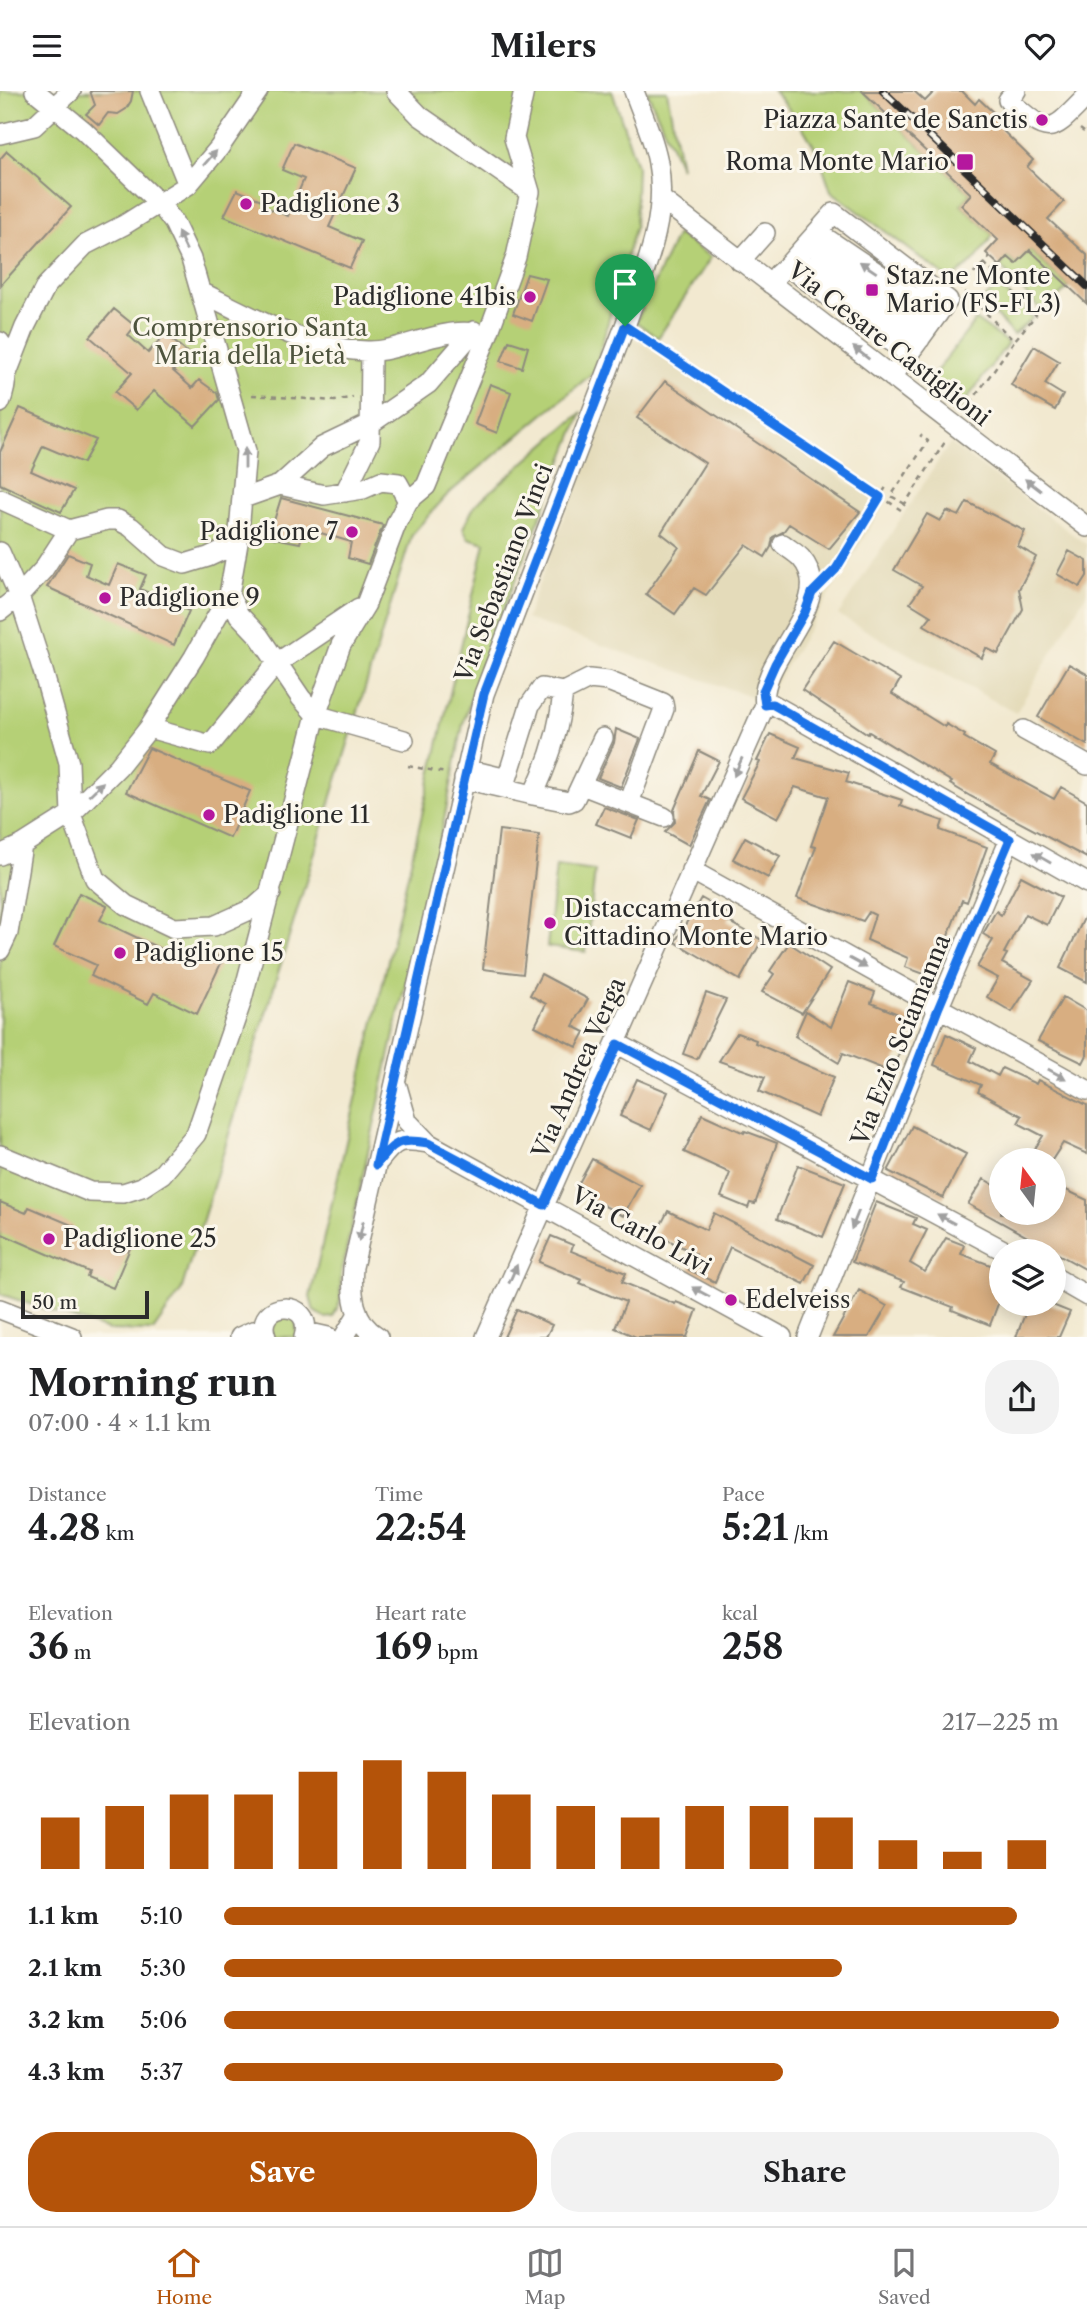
<!DOCTYPE html>
<meta charset="utf-8">
<style>
:root{--surface:#fff;--page:#f2f2f2;--text:#202124;--muted:#757577;--line:#e0e0e0;--accent:#b45309}
body{margin:0;font-family:"Libre Caslon Text",serif;background:var(--page);color:var(--text);height:100vh;display:flex;flex-direction:column;font-size:26px;white-space:nowrap}
*{box-sizing:border-box;margin:0}
p{font-size:23px;color:var(--muted)}
.icon{flex:none;width:38px;height:38px;fill:none;stroke:currentColor;stroke-width:2;stroke-linecap:round;stroke-linejoin:round}
.map{position:relative;height:1246px;overflow:hidden}
.sheet{display:flex;flex-direction:column;background:var(--surface);flex:1}
.sheet>*{flex:none}
.needle{width:46px;rotate:345deg}
.fabs{position:absolute;left:989px;top:1057px;display:grid;gap:14px}
.fabs a{display:grid;place-items:center;width:77px;height:77px;border-radius:50%;background:var(--surface);box-shadow:0 4px 18px #0003;font-size:35px}
.scale{position:absolute;left:21px;bottom:18px;width:128px;box-sizing:border-box;padding-left:7px;border:4px solid #2b2b2b;border-top:0;font-size:19px;line-height:24px;white-space:nowrap;color:#2b2b2b;-webkit-text-stroke:5px #fbf7ec;paint-order:stroke}
.pin{position:absolute;display:grid;place-items:center;width:60px;height:60px;color:#fff;margin:-72px -30px;border-radius:50% 50% 50% 0;rotate:-45deg;box-shadow:0 0 7px #0007}
.pin .icon{rotate:45deg}
.round{display:grid;place-items:center;flex:none;width:74px;height:74px;border-radius:28px;background:var(--page)}
.overview{display:flex;align-items:center;justify-content:space-between;height:119px;padding:0 28px}
h1{font-size:38px;font-weight:800;line-height:52px}
.stats{display:grid;grid-template-columns:repeat(3,1fr);gap:10px;height:119px;padding:7px 28px}
.stats div{display:grid;align-content:center}
.stats b{font-size:35px;font-weight:800}
.stats small{font-size:19px;font-weight:400}
.stats p{font-size:19px}
.chart{height:196px;padding:14px 28px}
.chart p{display:flex;justify-content:space-between}
.chart svg{width:100%;height:126px;margin-top:7px;stroke:var(--accent);stroke-width:6}
.action{display:flex;gap:14px;margin-top:auto;padding:14px 28px}
.action a{flex:1;height:80px;border-radius:28px;background:var(--accent);color:#fff;font-size:28px;font-weight:800;line-height:80px;text-align:center}
.action a+a{background:var(--page);color:var(--text)}
ul{padding:0 28px;list-style:none;font-size:23px}
li{display:grid;grid-template-columns:112px 84px 1fr;align-items:center;height:52px}
li i{height:18px;border-radius:9px;background:var(--accent)}
header{display:flex;justify-content:space-between;align-items:center;height:91px;padding:0 28px;background:var(--surface);font-size:32px;font-weight:800}
.dock{display:flex;justify-content:space-around;align-items:center;height:98px;border-top:2px solid var(--line);background:var(--surface);font-size:19px;color:var(--muted)}
.dock a{display:grid;justify-items:center;gap:4px}
.dock .selected{color:var(--accent)}
.map>svg:first-child{display:block}
.built{fill:#e4dbba}
.green{fill:#b5d076;stroke:#707e50;stroke-width:2}
.building{fill:#d8ae81}
.lines{fill:none;stroke-linecap:round;stroke-linejoin:round}
.minor-casing{stroke:#8e8a7e;stroke-width:22}
.path{stroke:#8e8a7e;stroke-width:2.5;stroke-dasharray:5 5;stroke-linecap:butt}
.minor{stroke:#fff;stroke-width:19}
.rail-casing{stroke:#2b2b2b;stroke-width:8}
.rail{stroke:#fbf7ec;stroke-width:5;stroke-dasharray:16;stroke-linecap:butt}
.oneway{fill:#a0a0a0}
.route-casing{stroke:#fff;stroke-width:14}
.route{stroke:#1a73e8;stroke-width:9}
.poi-dot{fill:#b5179e;stroke:#fbf7ec;stroke-width:2.5}
.labels{text-anchor:middle;stroke-width:6;stroke-linejoin:round;paint-order:stroke}
.poi-label{font-size:24px;fill:#2b2b2b;stroke:#fbf7ec;text-anchor:start}
.park-label{font-size:24px;fill:#4e543e;stroke:#fbf7ec}
.street-label{font-size:24px;fill:#2b2b2b;stroke:#fbf7ec}
</style>
<header><svg class="icon" aria-label="menu" viewBox="0 0 24 24"><path d="M4 6h16M4 12h16M4 18h16"/></svg>Milers<svg class="icon" aria-label="heart" viewBox="0 0 24 24"><path d="M12 20l-8-8c-3-5 5-10 8-4 3-6 11-1 8 4z"/></svg></header>
<div class="map">
<svg width="1087" height="1246" viewBox="0 0 1087 1246">
<rect width="100%" height="100%" fill="#fbf7ec"/>
<filter id="ink" filterUnits="userSpaceOnUse"><feTurbulence type="fractalNoise" baseFrequency=".0143" numOctaves="2"/><feDisplacementMap in="SourceGraphic" scale="14" xChannelSelector="R" yChannelSelector="G"/><feConvolveMatrix kernelMatrix="1 2 1 2 8 2 1 2 1" color-interpolation-filters="sRGB"/></filter>
<filter id="wash" filterUnits="userSpaceOnUse"><feTurbulence type="fractalNoise" baseFrequency=".00686" numOctaves="4" result="noise"/><feDisplacementMap in="SourceGraphic" scale="28" xChannelSelector="R" yChannelSelector="G"/><feGaussianBlur stdDeviation="1.57" result="paint"/><feColorMatrix in="noise" values="0 0 0 0 0 0 0 0 0 0 0 0 0 0 0 0 0 1.4 0 .05"/><feComposite in="paint" operator="in"/></filter>
<g filter="url(#wash)">
<rect width="100%" height="100%" fill="#f2e9d0"/>
<path class="built" d="M 631,245 L 883,415 L 765,610 L 526,528 Z
M 950,352 L 1087,454 L 1087,501 L 1016,622 L 838,524 Z"/>
<path class="green" d="M 0,0 L 612,0 L 637,75 L 635,135 L 594,281 L 447,404 L 412,443 L 181,1200 L 153,1240 L 108,1239 L 0,1203 Z
M 647,0 L 667,0 L 681,77 Z
M 774,0 L 862,0 L 971,103 L 961,114 L 993,144 L 975,169 L 954,186 L 945,185 L 831,100 L 818,62 L 800,32 Z
M 677,143 L 711,166 L 658,247 L 636,231 Z
M 1030,159 L 1069,196 L 1043,221 L 1000,175 L 1008,166 L 1016,173 Z
M 999,195 L 1033,227 L 1013,244 L 982,209 Z
M 976,229 L 1008,252 L 956,323 L 924,296 Z
M 582,321 L 480,578 L 463,633 L 443,734 L 401,912 L 341,1183 L 340,1211 L 333,1226 L 325,1227 L 314,1220 L 310,1206 L 485,452 L 468,447 L 463,437 L 475,414 Z
M 556,775 L 595,780 L 586,861 L 547,856 Z
M 275,1225 L 296,1227 L 297,1246 L 273,1246 L 271,1244 Z"/>
<g id="blocks">
<path class="building" d="M 90,0 L 133,0 L 131,10 L 126,18 L 118,23 L 108,22 L 99,34 L 86,23 L 95,14 Z
M 862,0 L 914,0 L 925,10 L 935,0 L 962,0 L 975,13 L 979,8 L 996,24 L 1002,29 L 997,34 L 1033,69 L 1027,76 L 1064,111 L 1048,128 L 1087,164 L 1087,213 L 1030,159 L 1016,173 L 1008,166 L 1000,175 L 986,162 L 998,149 L 961,114 L 971,103 Z
M 294,52 L 356,77 L 329,136 L 362,150 L 350,177 L 224,125 L 237,99 L 264,110 L 262,115 L 288,125 L 304,88 L 282,79 Z
M 7,60 L 71,116 L 0,195 L 0,68 Z
M 527,183 L 547,188 L 532,230 L 513,223 Z
M 114,218 L 135,235 L 128,244 L 148,262 L 165,243 L 188,262 L 173,280 L 192,297 L 199,289 L 217,302 L 219,309 L 195,335 L 154,300 L 136,319 L 115,301 L 132,282 L 90,246 Z
M 509,250 L 528,256 L 522,277 L 501,270 Z
M 1034,255 L 1059,270 L 1045,293 L 1063,304 L 1055,319 L 1011,294 Z
M 665,290 L 860,421 L 829,458 L 789,433 L 783,441 L 773,446 L 771,456 L 765,466 L 746,454 L 706,504 L 694,497 L 675,523 L 646,503 L 679,456 L 661,442 L 705,372 L 637,327 Z
M 490,293 L 511,301 L 497,342 L 475,333 Z
M 20,317 L 96,349 L 83,372 L 43,355 L 31,380 L 74,399 L 61,421 L 0,393 L 0,361 Z
M 281,407 L 383,434 L 368,473 L 348,467 L 351,451 L 304,437 L 300,452 L 269,446 Z
M 967,411 L 1025,440 L 1018,455 L 1036,466 L 1019,498 L 1023,518 L 998,563 L 986,557 L 982,567 L 924,534 L 931,525 L 910,512 L 922,495 L 894,479 L 927,423 L 940,430 L 947,420 L 959,425 Z
M 1069,460 L 1087,470 L 1087,485 L 1080,496 L 1057,483 Z
M 68,463 L 90,472 L 86,484 L 109,494 L 118,473 L 146,484 L 140,498 L 189,520 L 174,554 L 47,496 Z
M 834,550 L 900,589 L 892,603 L 945,636 L 946,633 L 965,644 L 964,646 L 995,664 L 990,673 L 1054,708 L 1061,696 L 1087,711 L 1087,767 L 970,705 L 950,693 L 952,691 L 869,641 L 868,643 L 802,599 Z
M 1069,573 L 1087,583 L 1087,654 L 1038,626 Z
M 616,638 L 640,648 L 621,696 L 598,687 L 614,652 Z
M 770,643 L 800,656 L 795,667 L 849,682 L 846,691 L 902,709 L 900,715 L 943,730 L 940,739 L 987,756 L 967,811 L 962,809 L 932,886 L 905,876 L 908,867 L 867,849 L 875,824 L 869,821 L 863,830 L 797,807 L 816,756 L 811,755 L 828,706 L 795,696 L 778,727 L 741,707 L 760,671 L 757,670 Z
M 149,657 L 250,700 L 230,747 L 126,701 Z
M 699,660 L 719,670 L 701,705 L 710,709 L 689,754 L 665,741 L 675,731 L 674,719 Z
M 604,716 L 639,729 L 631,747 L 596,733 Z
M 499,739 L 539,744 L 523,883 L 483,878 Z
M 745,746 L 780,765 L 768,787 L 733,768 Z
M 1021,785 L 1061,806 L 1047,834 L 1025,823 L 1004,862 L 1007,863 L 1002,872 L 1033,889 L 1012,921 L 987,906 L 998,887 L 977,876 L 993,849 L 983,843 L 996,820 L 1001,824 Z
M 79,802 L 107,815 L 100,829 L 192,873 L 200,857 L 223,868 L 197,923 L 154,902 L 148,913 L 91,885 L 96,874 L 54,855 Z
M 701,807 L 731,824 L 727,830 L 762,849 L 740,889 L 675,851 Z
M 1087,821 L 1087,891 L 1060,877 Z
M 789,852 L 830,879 L 802,922 L 762,901 L 774,883 L 770,880 Z
M 541,883 L 588,908 L 573,935 L 585,941 L 577,956 L 535,935 L 546,913 L 530,904 Z
M 849,891 L 875,901 L 871,912 L 913,929 L 891,981 L 843,962 L 839,972 L 795,945 L 806,920 L 831,936 Z
M 706,902 L 726,909 L 697,968 L 683,963 Z
M 1063,906 L 1087,920 L 1087,964 L 1083,972 L 1038,950 Z
M 737,942 L 756,949 L 755,952 L 834,986 L 817,1026 L 759,1000 L 765,986 L 719,970 Z
M 946,943 L 976,957 L 970,970 L 998,985 L 1002,977 L 1036,993 L 1038,989 L 1087,1014 L 1087,1063 L 1063,1052 L 1052,1069 L 1041,1069 L 1031,1064 L 1043,1045 L 1018,1032 L 1022,1025 L 978,1001 L 981,994 L 934,974 Z
M 637,988 L 668,1001 L 651,1039 L 620,1025 Z
M 702,1023 L 744,1042 L 745,1040 L 777,1052 L 755,1113 L 750,1112 L 748,1117 L 721,1106 L 730,1082 L 684,1061 Z
M 912,1035 L 966,1063 L 943,1107 L 888,1080 Z
M 592,1068 L 640,1094 L 623,1125 L 575,1099 Z
M 798,1074 L 845,1092 L 823,1146 L 777,1128 Z
M 984,1088 L 1001,1098 L 1001,1122 L 1054,1122 L 1054,1108 L 1060,1096 L 1087,1109 L 1087,1179 L 968,1113 Z
M 0,1111 L 26,1122 L 29,1116 L 74,1135 L 71,1141 L 98,1153 L 103,1142 L 131,1155 L 113,1197 L 87,1186 L 89,1181 L 0,1142 Z
M 876,1111 L 916,1127 L 913,1133 L 927,1139 L 910,1172 L 925,1181 L 946,1147 L 964,1154 L 961,1163 L 1001,1178 L 1001,1205 L 990,1234 L 952,1219 L 953,1216 L 901,1196 L 904,1191 L 852,1171 Z
M 668,1120 L 706,1139 L 714,1122 L 814,1174 L 804,1193 L 730,1156 L 715,1191 L 689,1179 L 696,1163 L 656,1143 Z
M 551,1145 L 573,1154 L 571,1160 L 626,1182 L 622,1191 L 675,1213 L 676,1211 L 697,1219 L 687,1246 L 636,1246 L 615,1237 L 626,1211 L 580,1192 L 582,1189 L 539,1171 Z
M 859,1199 L 887,1215 L 869,1246 L 833,1246 Z
M 1029,1213 L 1050,1213 L 1070,1221 L 1059,1246 L 1016,1246 Z
M 517,1218 L 552,1234 L 546,1246 L 504,1246 Z"/>
</g>
</g>
<g filter="url(#ink)">
<use href="#blocks" fill-opacity="0" stroke="#8e8a7e" stroke-width="2"/>
<g class="lines">
<g class="minor-casing">
<path id="minor" d="M 150,0 L 188,94
M 396,0 L 420,25 L 530,101
M 1016,0 L 1008,9 C 1051,46 1049,44 1087,5
M 0,43 L 34,35 L 71,0
M 661,108 L 1087,436
M 817,141 L 938,223
M 808,152 L 928,236
M 797,168 L 920,248
M 740,170 L 765,142
M 787,175 L 909,263
M 771,193 L 778,183 L 787,175 L 834,122 L 948,209 L 892,286
M 201,201 C 254,227 307,258 367,260 C 402,262 453,229 487,246
M 0,251 C 8,270 8,293 0,312
M 7,282 L 25,236 L 46,195 L 85,154 L 124,134 L 188,94 L 219,57 L 258,0
M 280,394 L 322,356 L 370,333 L 428,293 L 474,240
M 345,401 L 370,350 L 371,261
M 243,407 L 280,394 L 324,404 L 363,398 L 381,390 L 398,392 L 408,410
M 0,408 L 69,439
M 0,461 L 19,505 L 43,580 L 69,672 L 71,723 L 95,788 L 126,814 L 174,837 L 214,835 L 254,817 L 271,802
M 229,504 L 239,524 L 259,545 L 301,607 L 316,624 L 404,649
M 0,520 L 19,505 L 43,479 L 69,439 L 107,429 L 118,429 L 131,436 L 164,465 L 185,473 L 208,466 L 238,452
M 563,601 L 589,588 L 608,590 L 663,612 L 664,618 L 629,712
M 765,614 L 772,613 L 1087,792
M 149,637 L 210,654 L 277,572 L 359,517
M 1024,639 L 1087,674
M 464,688 L 533,704 C 548,673 560,636 563,601 L 542,597 L 530,614 L 507,688 L 466,678
M 582,694 L 664,726
M 533,704 L 569,711 L 574,709 L 603,647
M 0,764 L 22,754 L 71,723 L 118,676 L 149,637 L 194,566 L 229,504 L 238,452 L 246,360 L 191,168 L 174,132 L 160,113 L 83,39 L 35,0
M 691,779 L 1087,999
M 0,859 L 8,842 L 22,754
M 618,953 L 1005,1160
M 397,995 L 407,1030 L 428,1052 L 782,1246
M 0,1064 L 90,1101 L 123,1102 L 142,1096 L 162,1083 L 196,1043 L 241,912 L 316,624 L 341,554 L 366,513 L 397,431 L 408,410 L 426,395 L 487,246 L 516,166 L 530,101 L 514,47 L 524,0
M 379,1070 C 396,1048 400,1047 428,1052
M 1054,1186 L 1087,1205
M 0,1218 L 72,1246
M 306,1241 L 328,1246
M 240,1246 L 253,1240 L 264,1241
M 266,1246 C 252,1209 316,1206 304,1246
M 344,1246 L 358,1223
M 378,1246 C 353,1231 351,1202 353,1176 L 484,603 L 625,235 C 643,183 669,127 658,72 C 654,47 642,23 634,0
M 486,1246 L 765,614 C 757,567 840,511 801,467 C 796,462 789,458 783,453
M 808,1246 L 938,918 L 1010,748"/>
</g>
<path class="path" d="M 1080,38 L 1087,43
M 984,172 L 1036,224 L 1014,250
M 960,197 L 990,166
M 965,201 L 1014,250 L 965,320
M 639,244 L 901,419 L 945,351
M 252,304 L 335,310 L 353,306
M 905,413 L 891,405 L 928,350 L 920,344
M 830,486 L 888,393
M 408,675 L 446,682"/>
<use href="#minor" class="minor"/>
<g class="rail-casing">
<path id="rail" d="M 883,0 L 1087,195"/>
</g>
<use href="#rail" class="rail"/>
</g>
<defs><path id="oneway-solid" d="M-6-.8H1V-3.2L6.5 0L1 3.2V.8H-6Z" transform="scale(1.75)"/></defs>
<g class="oneway">
<use href="#oneway-solid" transform="translate(210 67) rotate(-49)"/>
<use href="#oneway-solid" transform="translate(182 150) rotate(-115)"/>
<use href="#oneway-solid" transform="translate(868 176) rotate(-146)"/>
<use href="#oneway-solid" transform="translate(861 262) rotate(-142)"/>
<use href="#oneway-solid" transform="translate(245 367) rotate(-90)"/>
<use href="#oneway-solid" transform="translate(1033 394) rotate(-143)"/>
<use href="#oneway-solid" transform="translate(738 676) rotate(114)"/>
<use href="#oneway-solid" transform="translate(96 698) rotate(-44)"/>
<use href="#oneway-solid" transform="translate(1042 767) rotate(-150)"/>
<use href="#oneway-solid" transform="translate(858 872) rotate(29)"/>
<use href="#oneway-solid" transform="translate(1057 983) rotate(29)"/>
<use href="#oneway-solid" transform="translate(946 1128) rotate(-151)"/>
<use href="#oneway-solid" transform="translate(855 1129) rotate(112)"/>
<use href="#oneway-solid" transform="translate(361 1140) rotate(103)"/>
<use href="#oneway-solid" transform="translate(513 1183) rotate(-66)"/>
<use href="#oneway-solid" transform="translate(701 1201) rotate(-151)"/>
</g>
</g>
<g class="lines" filter="url(#ink)">
<g class="route-casing">
<path id="route" d="M 625,235 L 880,406 L 836,478 L 812,502 L 805,521 L 775,573 L 763,600 L 765,614 L 772,613 L 1010,748 L 938,918 L 872,1088 L 618,953 L 544,1114 L 428,1052 C 398,1047 394,1051 376,1074 L 484,603 Z"/>
</g>
<use href="#route" class="route"/>
</g>
<g class="poi-dot">
<circle cx="1042" cy="29" r="7"/>
<rect x="956" y="62" width="18" height="18" rx="3.5"/>
<circle cx="246" cy="113" r="7"/>
<rect x="865" y="192" width="14" height="14" rx="3.5"/>
<circle cx="530" cy="206" r="7"/>
<circle cx="352" cy="441" r="7"/>
<circle cx="105" cy="507" r="7"/>
<circle cx="209" cy="724" r="7"/>
<circle cx="550" cy="832" r="7"/>
<circle cx="120" cy="862" r="7"/>
<circle cx="49" cy="1148" r="7"/>
<circle cx="731" cy="1209" r="7"/>
</g>
<g class="labels">
<g class="poi-label">
<text x="1028" y="37" text-anchor="end">Piazza Sante de Sanctis</text>
<text x="949" y="79" text-anchor="end">Roma Monte Mario</text>
<text x="260" y="121">Padiglione 3</text>
<text x="886" y="193">Staz.ne Monte<tspan x="886" dy="28">Mario (FS-FL3)</tspan></text>
<text x="516" y="214" text-anchor="end">Padiglione 41bis</text>
<text x="338" y="449" text-anchor="end">Padiglione 7</text>
<text x="119" y="515">Padiglione 9</text>
<text x="223" y="732">Padiglione 11</text>
<text x="564" y="826">Distaccamento<tspan x="564" dy="28">Cittadino Monte Mario</tspan></text>
<text x="134" y="870">Padiglione 15</text>
<text x="63" y="1156">Padiglione 25</text>
<text x="745" y="1217">Edelveiss</text>
</g>
<g class="park-label">
<text x="250" y="245">Comprensorio Santa<tspan x="250" dy="28">Maria della Pietà</tspan></text>
</g>
<g class="street-label">
<text transform="translate(889 253) rotate(38)" y="8">Via Cesare Castiglioni</text>
<text transform="translate(504 482) rotate(-69)" y="8">Via Sebastiano Vinci</text>
<text transform="translate(901 949) rotate(-68)" y="8">Via Ezio Sciamanna</text>
<text transform="translate(579 977) rotate(-66)" y="8">Via Andrea Verga</text>
<text transform="translate(641 1140) rotate(29)" y="8">Via Carlo Livi</text>
</g>
</g>
</svg>
<div class="fabs">
<a><svg class="needle" viewBox="-14 -14 28 28"><path d="M0-13l5 13h-10z" fill="#e53935"/><path d="M0 13l5-13h-10z" fill="#757577"/></svg></a>
<a><svg class="icon" aria-label="layers" viewBox="0 0 24 24"><path d="M12 4l9 5-9 5-9-5zM3 14l9 5 9-5"/></svg></a>
</div>
<div class="scale">50 m</div>
<div class="pin" style="left:625px;top:235px;background:#1e9e55"><svg class="icon" aria-label="arrive" viewBox="0 0 24 24"><path d="M6 21V4h12l-3 4 3 4H6"/></svg></div>
</div>
<section class="sheet">
<div class="overview"><div><h1>Morning run</h1><p>07:00 · 4 × 1.1 km</p></div><a class="round"><svg class="icon" aria-label="share" viewBox="0 0 24 24"><path d="M12 15V3M7 8l5-5 5 5M5 13v7h14v-7"/></svg></a></div>
<div class="stats">
<div><p>Distance</p><b>4.28<small> km</small></b></div>
<div><p>Time</p><b>22:54</b></div>
<div><p>Pace</p><b>5:21<small> /km</small></b></div>
</div>
<div class="stats">
<div><p>Elevation</p><b>36<small> m</small></b></div>
<div><p>Heart rate</p><b>169<small> bpm</small></b></div>
<div><p>kcal</p><b>258</b></div>
</div>
<div class="chart"><p><span>Elevation</span>217–225 m</p>
<svg viewBox="0 0 160 44" preserveAspectRatio="none"><path d="M5 44V26M15 44V22M25 44V18M35 44V18M45 44V10M55 44V6M65 44V10M75 44V18M85 44V22M95 44V26M105 44V22M115 44V22M125 44V26M135 44V34M145 44V38M155 44V34"/></svg>
</div>
<ul>
<li><b>1.1 km</b>5:10<i style="width:95%"></i></li>
<li><b>2.1 km</b>5:30<i style="width:74%"></i></li>
<li><b>3.2 km</b>5:06<i style="width:100%"></i></li>
<li><b>4.3 km</b>5:37<i style="width:67%"></i></li>
</ul>
<div class="action"><a>Save</a><a>Share</a></div>
</section>
<nav class="dock">
<a class="selected"><svg class="icon" aria-label="home" viewBox="0 0 24 24"><path d="M3 11l9-7 9 7M6 9v11h12V9"/></svg>Home</a>
<a><svg class="icon" aria-label="map" viewBox="0 0 24 24"><path d="M3 6l6-2 6 2 6-2v14l-6 2-6-2-6 2zM9 4v14M15 6v14"/></svg>Map</a>
<a><svg class="icon" aria-label="saved" viewBox="0 0 24 24"><path d="M7 4h10v16l-5-4-5 4z"/></svg>Saved</a>
</nav>
